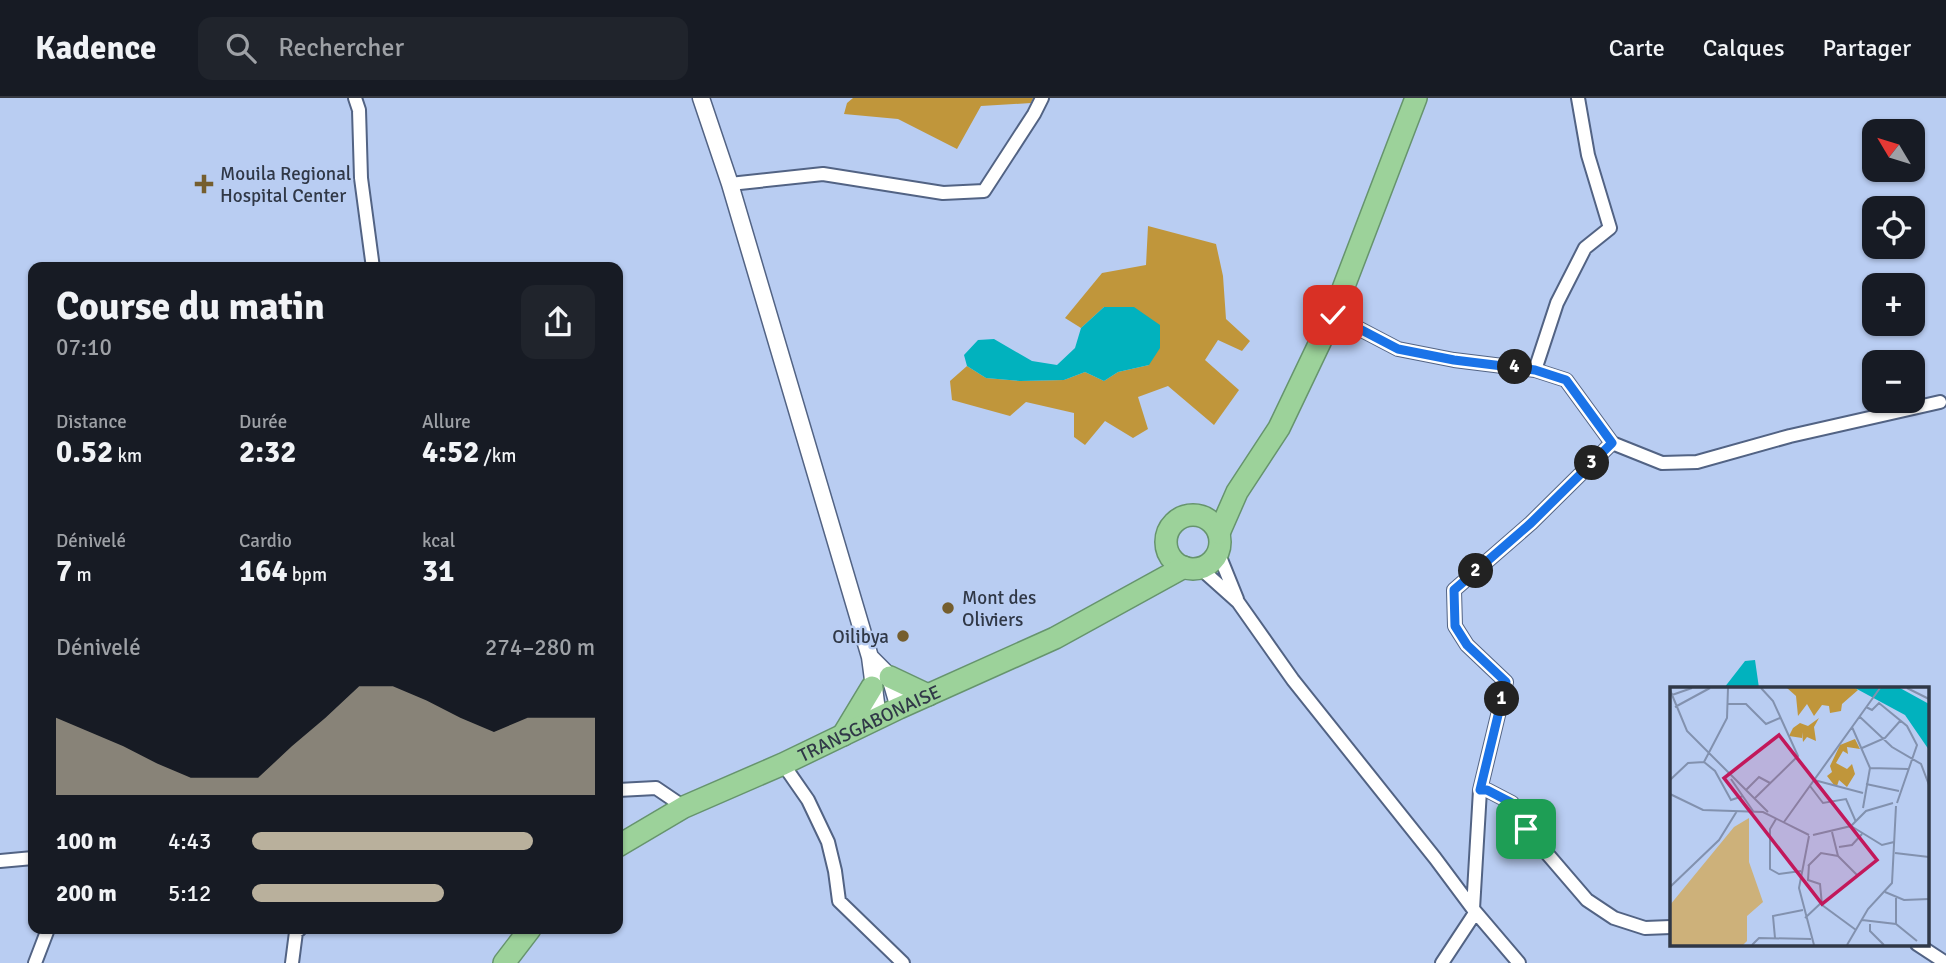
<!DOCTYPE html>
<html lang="fr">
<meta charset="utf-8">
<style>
:root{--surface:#171b24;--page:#20242c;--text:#f1f3f6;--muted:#9ea1a6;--line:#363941;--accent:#b9b09c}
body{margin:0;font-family:Signika,sans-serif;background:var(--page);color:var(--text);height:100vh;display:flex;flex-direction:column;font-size:26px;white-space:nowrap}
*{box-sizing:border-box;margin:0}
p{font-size:23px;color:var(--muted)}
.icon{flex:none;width:38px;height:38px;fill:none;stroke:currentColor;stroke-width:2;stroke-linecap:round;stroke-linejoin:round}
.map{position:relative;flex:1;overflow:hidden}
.drawer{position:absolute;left:28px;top:164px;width:595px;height:672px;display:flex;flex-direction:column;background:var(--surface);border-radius:14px;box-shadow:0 2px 5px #0004}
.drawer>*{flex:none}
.needle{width:46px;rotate:308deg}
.tools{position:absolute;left:1862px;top:21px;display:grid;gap:14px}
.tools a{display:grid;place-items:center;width:63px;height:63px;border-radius:14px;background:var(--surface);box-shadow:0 2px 5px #0004;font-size:35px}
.pin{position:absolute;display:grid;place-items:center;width:60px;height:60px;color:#fff;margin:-30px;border-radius:14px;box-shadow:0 4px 10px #0006}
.km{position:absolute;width:35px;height:35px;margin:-18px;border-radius:50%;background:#222;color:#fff;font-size:19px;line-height:35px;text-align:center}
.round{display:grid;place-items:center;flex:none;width:74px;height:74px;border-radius:14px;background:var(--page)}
.head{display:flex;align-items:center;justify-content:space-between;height:119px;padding:0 28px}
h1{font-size:38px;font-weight:800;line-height:52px}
.stats{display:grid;grid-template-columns:repeat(3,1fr);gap:10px;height:119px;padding:7px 28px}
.stats div{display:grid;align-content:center}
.stats b{font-size:30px;font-weight:800}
.stats small{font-size:19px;font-weight:400}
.stats p{font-size:19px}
.chart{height:196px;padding:14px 28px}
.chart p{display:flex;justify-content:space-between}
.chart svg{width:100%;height:126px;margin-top:7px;fill:var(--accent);opacity:.7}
ul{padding:0 28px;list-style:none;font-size:23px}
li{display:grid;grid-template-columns:112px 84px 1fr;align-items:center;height:52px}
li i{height:18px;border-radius:9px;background:var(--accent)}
header{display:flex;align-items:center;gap:42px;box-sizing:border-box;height:98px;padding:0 35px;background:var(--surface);border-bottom:2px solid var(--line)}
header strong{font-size:33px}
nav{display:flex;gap:38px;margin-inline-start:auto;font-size:24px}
.search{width:490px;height:63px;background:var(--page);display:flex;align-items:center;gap:18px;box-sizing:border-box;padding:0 24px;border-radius:14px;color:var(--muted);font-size:26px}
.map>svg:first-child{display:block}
.forest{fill:#c0963b}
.water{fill:#01b2be}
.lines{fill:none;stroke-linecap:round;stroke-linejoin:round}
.minor-casing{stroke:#526384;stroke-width:16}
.tertiary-casing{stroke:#526384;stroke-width:19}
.trunk-casing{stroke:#66946d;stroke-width:24}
.minor{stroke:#fff;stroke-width:12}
.tertiary{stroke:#fff;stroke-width:16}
.trunk{stroke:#9cd29a;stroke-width:21}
.route-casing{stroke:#fff;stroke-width:14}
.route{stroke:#1a73e8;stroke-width:9}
.poi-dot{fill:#755e2e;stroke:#b9cdf2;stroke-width:2.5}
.labels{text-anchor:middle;stroke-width:5;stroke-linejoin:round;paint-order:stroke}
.poi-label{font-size:19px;fill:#303847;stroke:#b9cdf2;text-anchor:start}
.street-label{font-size:19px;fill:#303847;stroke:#b9cdf2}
.inset-road{fill:none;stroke:#8291ae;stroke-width:2}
.view{fill:#c2185b;fill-opacity:0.15;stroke:#c2185b;stroke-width:3.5}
.inset-edge{fill:none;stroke:#303847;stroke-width:3.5}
</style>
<header>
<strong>Kadence</strong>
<div class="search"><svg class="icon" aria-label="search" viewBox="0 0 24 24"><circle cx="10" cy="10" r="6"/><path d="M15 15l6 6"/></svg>Rechercher</div>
<nav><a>Carte</a><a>Calques</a><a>Partager</a></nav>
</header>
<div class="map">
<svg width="1946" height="865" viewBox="0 0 1946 865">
<rect width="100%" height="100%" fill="#b9cdf2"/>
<path class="forest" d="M 853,0 L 1033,0 L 1031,5 L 981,8 L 957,51 L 898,21 L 844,16 L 847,5 Z
M 1148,128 L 1216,146 L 1223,178 L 1226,221 L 1250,243 L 1242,253 L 1218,242 L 1205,262 L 1239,292 L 1214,327 L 1168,288 L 1138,299 L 1148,331 L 1133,340 L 1105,323 L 1085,347 L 1074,339 L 1074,315 L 1026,304 L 1010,318 L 952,302 L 950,283 L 967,268 L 986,280 L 1020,283 L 1064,282 L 1085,274 L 1104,283 L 1118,274 L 1149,267 L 1104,209 L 1081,230 L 1065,220 L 1102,175 L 1146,167 Z"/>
<path class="water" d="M 1104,209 L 1134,209 L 1160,227 L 1160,250 L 1149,267 L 1118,274 L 1104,283 L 1085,274 L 1064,282 L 1020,283 L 986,280 L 967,268 L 964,257 L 978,242 L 994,241 L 1032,263 L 1057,267 L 1075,250 L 1081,230 Z
M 1755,562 L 1759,590 L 1724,590 L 1745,563 Z"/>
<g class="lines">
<g class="minor-casing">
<path id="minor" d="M 355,0 L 359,12 L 361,80 L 373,170
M 730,86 L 823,76 L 943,95 L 984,93 L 1034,16 L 1042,0
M 1333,217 L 1398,251 L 1454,262 L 1535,272 L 1566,282 L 1612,345 L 1531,425 L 1454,492 L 1455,528 L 1467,547 L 1506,584 L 1480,692 L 1473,811
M 1535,272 L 1557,205 L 1585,150 L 1610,130 L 1588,57 L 1578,0
M 1612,345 L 1662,365 L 1697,364 L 1790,338 L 1940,304
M 1218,454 L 1237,501
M 1200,470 L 1238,504 L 1293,582 L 1435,760 L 1473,811 L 1519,865
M 783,666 L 808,702 L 828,744 L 835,773 L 839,803 L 903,865
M 618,692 L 656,690 L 684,709
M 1480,692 L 1487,692 L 1512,705 L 1526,731 L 1587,802 L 1614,820 L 1645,830 L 1671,829
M 0,763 L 33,760
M 1917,846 L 1946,865
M 35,865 L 48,831
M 292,865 L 296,834 L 300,831
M 1442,865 L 1475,815"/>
</g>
<g class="tertiary-casing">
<path id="tertiary" d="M 701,0 L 730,86 L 870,559 L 878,620
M 870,559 L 890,579 L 899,610"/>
</g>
<g class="trunk-casing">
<g id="trunk">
<circle cx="1193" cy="444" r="27"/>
<path d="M 1219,435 L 1237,394 L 1279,330 L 1333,217 L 1416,0"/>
<path d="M 890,579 L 928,597"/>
<path d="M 843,637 L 872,589"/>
<path id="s1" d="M 618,748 L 684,709 L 783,666 L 899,610 L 1055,540 L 1184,469"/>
<path d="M 504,865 L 530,831"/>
</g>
</g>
<use href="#minor" class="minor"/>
<use href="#tertiary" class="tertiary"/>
<use href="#trunk" class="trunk"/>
</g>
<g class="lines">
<g class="route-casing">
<path id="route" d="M 1333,217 L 1398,251 L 1454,262 L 1535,272 L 1566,282 L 1612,345 L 1531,425 L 1454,492 L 1455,528 L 1467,547 L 1506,584 L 1480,692 L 1487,692 L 1512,705 L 1526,731"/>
</g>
<use href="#route" class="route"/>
</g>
<g class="poi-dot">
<path d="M200.5 75.5h7v7h7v7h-7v7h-7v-7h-7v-7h7z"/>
<circle cx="948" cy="510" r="7"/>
<circle cx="903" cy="538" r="7"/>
</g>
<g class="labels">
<g class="poi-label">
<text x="220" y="82">Mouila Regional<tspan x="220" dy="22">Hospital Center</tspan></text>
<text x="962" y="506">Mont des<tspan x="962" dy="22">Oliviers</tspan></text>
<text x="889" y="545" text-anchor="end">Oilibya</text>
</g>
<g class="street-label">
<text dy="7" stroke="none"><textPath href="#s1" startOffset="280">TRANSGABONAISE</textPath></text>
</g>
</g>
<g transform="translate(1670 589)">
<rect width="259" height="259" fill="#b9cdf2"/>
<path d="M 79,131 L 79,175 L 93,215 L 77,229 L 77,254 L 73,258 L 0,258 L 0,218 L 64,140 Z" fill="#cdb17a"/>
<path d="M 117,1 L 185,1 L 188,3 L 172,17 L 171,24 L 160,26 L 159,19 L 152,18 L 144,29 L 137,17 L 128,29 L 126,9 ZM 149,31 L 144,40 L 146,54 L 137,50 L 133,55 L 132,45 L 132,51 L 119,49 L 123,41 L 130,36 L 138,39 ZM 185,52 L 190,62 L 177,60 L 178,67 L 173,64 L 166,76 L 177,82 L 182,77 L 185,87 L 177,100 L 169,93 L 167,99 L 164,98 L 157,89 L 162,85 L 160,79 L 170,58 Z" fill="#c0963b"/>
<path d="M 185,1 L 230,1 L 259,17 L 259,63 L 235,28 Z" fill="#01b2be"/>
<path class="inset-road" d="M 237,1 L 259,12M 0,3 L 17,44 L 98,125M 2,8 L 22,1M 57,17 L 76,17 L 96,37 L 110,31M 5,20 L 40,1M 196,20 L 202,23 L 209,16 L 237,39 L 247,58 L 227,116M 190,30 L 222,60 L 251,77 L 259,98M 182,40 L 200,81 L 193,121M 192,61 L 215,51 L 231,33M 34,75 L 57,31 L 58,1M 200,81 L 238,82M 61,92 L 83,124M 0,93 L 18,76 L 34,75 L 45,84 L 61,113 L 73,109M 144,93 L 193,106M 196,97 L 229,104M 140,99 L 153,116 L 176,112 L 186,135M 76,103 L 89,90 L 100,96M 0,107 L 33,123 L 93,125 L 139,148M 85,111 L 128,69 L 103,14 L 91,1M 106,132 L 100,142 L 100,182 L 109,187 L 131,184M 114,135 L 210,1M 181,139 L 212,158 L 224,155M 143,148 L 181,139 L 196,124 L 223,116M 139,149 L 129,201 L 144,258M 169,160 L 182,158 L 192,147M 225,166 L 259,170M 168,169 L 187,188M 139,178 L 138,193 L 150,197 L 152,218 L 186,243M 138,179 L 151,166 L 168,169 L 162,145M 0,200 L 49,153 L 67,124M 215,205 L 234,213 L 259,212M 135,231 L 151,216M 192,233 L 226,237 L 247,254M 200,237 L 200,244 L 214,258M 226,237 L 226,211M 105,251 L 103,229 L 133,223M 82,258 L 89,251 L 141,252M 177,258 L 198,222 L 222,196 L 226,119"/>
<path class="view" d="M 109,48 L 207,173 L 152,217 L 54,91 Z"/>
<rect width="259" height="259" class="inset-edge"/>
</g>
</svg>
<div class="tools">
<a><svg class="needle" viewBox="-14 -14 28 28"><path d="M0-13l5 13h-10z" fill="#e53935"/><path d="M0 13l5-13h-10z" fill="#9ea1a6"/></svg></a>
<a><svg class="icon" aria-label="locate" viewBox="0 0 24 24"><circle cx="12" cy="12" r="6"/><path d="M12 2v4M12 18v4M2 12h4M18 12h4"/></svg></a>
<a>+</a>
<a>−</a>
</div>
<div class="pin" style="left:1526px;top:731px;background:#1e9e55"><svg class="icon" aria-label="arrive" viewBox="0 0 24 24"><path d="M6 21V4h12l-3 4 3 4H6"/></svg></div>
<div class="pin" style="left:1333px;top:217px;background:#d93025"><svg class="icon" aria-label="check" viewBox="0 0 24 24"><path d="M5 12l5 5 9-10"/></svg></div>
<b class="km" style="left:1502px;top:601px">1</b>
<b class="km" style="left:1476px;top:473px">2</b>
<b class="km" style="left:1592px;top:365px">3</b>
<b class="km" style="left:1515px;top:269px">4</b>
<section class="drawer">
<div class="head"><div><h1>Course du matin</h1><p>07:10</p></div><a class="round"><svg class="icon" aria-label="share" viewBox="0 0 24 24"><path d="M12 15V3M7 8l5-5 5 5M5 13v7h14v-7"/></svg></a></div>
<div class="stats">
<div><p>Distance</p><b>0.52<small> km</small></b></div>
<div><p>Durée</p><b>2:32</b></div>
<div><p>Allure</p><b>4:52<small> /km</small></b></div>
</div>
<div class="stats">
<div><p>Dénivelé</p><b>7<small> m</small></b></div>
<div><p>Cardio</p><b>164<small> bpm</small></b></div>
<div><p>kcal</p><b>31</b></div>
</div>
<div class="chart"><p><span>Dénivelé</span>274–280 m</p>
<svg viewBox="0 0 160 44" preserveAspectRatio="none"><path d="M0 44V17L10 22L20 27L30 33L40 38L50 38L60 38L70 27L80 17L90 6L100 6L110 11L120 17L130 22L140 17L150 17L160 17V44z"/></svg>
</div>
<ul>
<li><b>100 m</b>4:43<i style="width:82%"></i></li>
<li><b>200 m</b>5:12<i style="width:56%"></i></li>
</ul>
</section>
</div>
